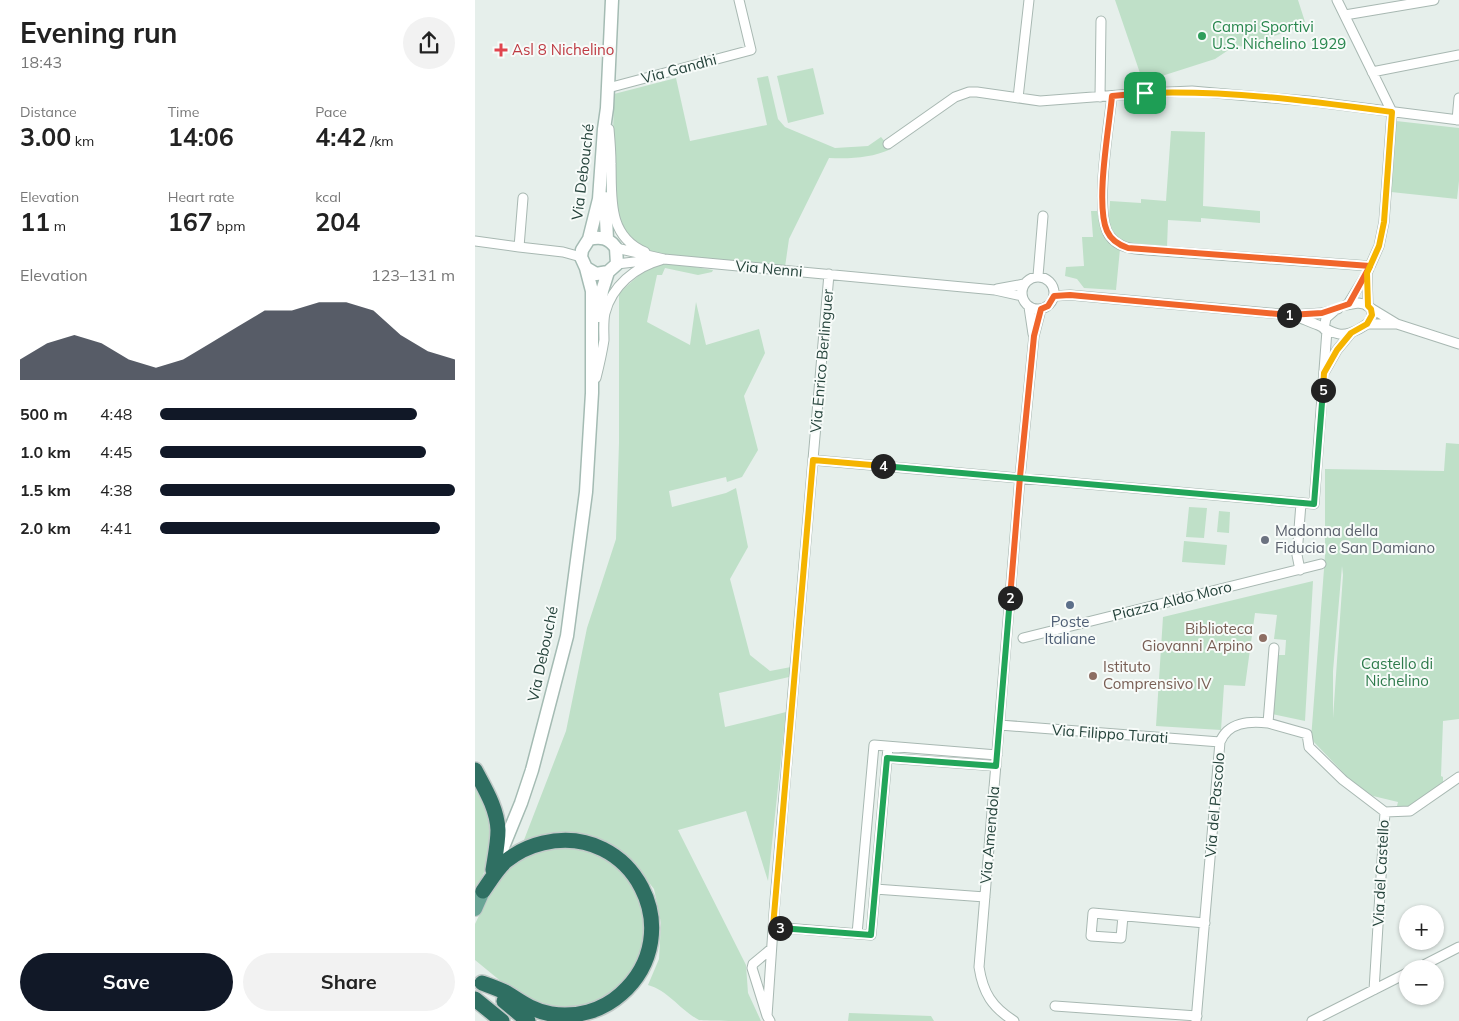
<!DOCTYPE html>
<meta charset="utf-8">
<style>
:root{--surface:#fff;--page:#f2f2f2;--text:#222;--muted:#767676;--accent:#111827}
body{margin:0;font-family:Mulish,sans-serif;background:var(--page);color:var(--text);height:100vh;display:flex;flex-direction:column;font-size:19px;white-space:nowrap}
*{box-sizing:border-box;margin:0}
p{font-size:16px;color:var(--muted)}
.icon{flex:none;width:28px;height:28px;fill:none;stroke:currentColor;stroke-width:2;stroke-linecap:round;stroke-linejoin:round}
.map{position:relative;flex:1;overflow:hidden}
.drawer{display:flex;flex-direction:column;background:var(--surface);width:475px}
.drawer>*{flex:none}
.buttons{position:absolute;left:924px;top:905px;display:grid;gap:10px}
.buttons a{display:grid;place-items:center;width:45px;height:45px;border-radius:50%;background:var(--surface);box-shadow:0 1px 4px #0004;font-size:25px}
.pin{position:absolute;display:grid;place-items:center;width:42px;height:42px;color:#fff;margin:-21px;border-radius:10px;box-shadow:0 2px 8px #0006}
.km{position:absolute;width:25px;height:25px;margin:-12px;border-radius:50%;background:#222;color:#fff;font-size:14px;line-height:25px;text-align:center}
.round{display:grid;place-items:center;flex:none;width:52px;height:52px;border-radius:26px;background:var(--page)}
.summary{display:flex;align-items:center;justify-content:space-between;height:85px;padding:0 20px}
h1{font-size:28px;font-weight:700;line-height:38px}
.stats{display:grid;grid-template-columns:repeat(3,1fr);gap:8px;height:85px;padding:5px 20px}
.stats div{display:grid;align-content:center}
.stats b{font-size:25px;font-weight:700}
.stats small{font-size:14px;font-weight:400}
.stats p{font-size:14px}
.chart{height:140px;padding:10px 20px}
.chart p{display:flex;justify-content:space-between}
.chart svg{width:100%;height:90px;margin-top:5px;fill:var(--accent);opacity:.7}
.cta{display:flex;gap:10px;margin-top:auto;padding:10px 20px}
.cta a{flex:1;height:58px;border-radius:30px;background:var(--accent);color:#fff;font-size:20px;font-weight:700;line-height:58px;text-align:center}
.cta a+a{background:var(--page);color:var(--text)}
ul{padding:0 20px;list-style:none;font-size:16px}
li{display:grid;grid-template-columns:80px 60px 1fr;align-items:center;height:38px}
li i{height:12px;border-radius:6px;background:var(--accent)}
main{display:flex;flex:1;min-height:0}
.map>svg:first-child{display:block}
.green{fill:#bfe0c8;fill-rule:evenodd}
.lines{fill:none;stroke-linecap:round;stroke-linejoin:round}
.street-casing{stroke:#a8b8b2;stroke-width:11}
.secondary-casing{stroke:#a4bbb3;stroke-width:15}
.primary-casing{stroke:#c2cac8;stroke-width:16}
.highway-casing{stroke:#c2cac8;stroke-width:18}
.street{stroke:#fff;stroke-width:9}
.secondary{stroke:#fff;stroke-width:12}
.primary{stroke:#6aa596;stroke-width:14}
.highway{stroke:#2f6f62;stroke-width:15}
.split-1-casing{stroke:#fff;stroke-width:10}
.split-2-casing{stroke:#fff;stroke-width:10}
.split-3-casing{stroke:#fff;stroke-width:10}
.split-4-casing{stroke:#fff;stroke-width:10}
.split-5-casing{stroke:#fff;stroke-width:10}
.split-6-casing{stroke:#fff;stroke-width:10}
.split-1{stroke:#f0652b;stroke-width:6}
.split-2{stroke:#f0652b;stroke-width:6}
.split-3{stroke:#22a559;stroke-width:6}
.split-4{stroke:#f5b400;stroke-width:6}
.split-5{stroke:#22a559;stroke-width:6}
.split-6{stroke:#f5b400;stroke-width:6}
.leisure-dot{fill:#2e9e5b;stroke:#f7fbf9;stroke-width:2}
.health-dot{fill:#e0444e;stroke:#f7fbf9;stroke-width:2}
.worship-dot{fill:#6b7280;stroke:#f7fbf9;stroke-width:2}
.service-dot{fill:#5c6f8a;stroke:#f7fbf9;stroke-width:2}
.education-dot{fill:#8d6e63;stroke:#f7fbf9;stroke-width:2}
.labels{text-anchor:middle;stroke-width:4;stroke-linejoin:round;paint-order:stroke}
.leisure-label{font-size:15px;fill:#27864d;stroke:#f7fbf9;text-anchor:start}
.health-label{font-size:15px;fill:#be3a42;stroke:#f7fbf9;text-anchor:start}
.street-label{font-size:15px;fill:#24423a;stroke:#f7fbf9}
.worship-label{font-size:15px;fill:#5b616d;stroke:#f7fbf9;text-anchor:start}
.service-label{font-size:15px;fill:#4e5e75;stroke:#f7fbf9}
.education-label{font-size:15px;fill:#785e54;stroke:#f7fbf9;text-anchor:end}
.park-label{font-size:15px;fill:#2d7a4b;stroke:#f7fbf9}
</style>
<main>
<section class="drawer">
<div class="summary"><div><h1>Evening run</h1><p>18:43</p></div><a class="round"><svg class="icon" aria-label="share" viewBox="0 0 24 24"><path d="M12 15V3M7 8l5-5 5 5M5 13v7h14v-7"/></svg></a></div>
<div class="stats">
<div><p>Distance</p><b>3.00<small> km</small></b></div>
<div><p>Time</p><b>14:06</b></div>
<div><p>Pace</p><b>4:42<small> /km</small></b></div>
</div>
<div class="stats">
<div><p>Elevation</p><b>11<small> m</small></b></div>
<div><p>Heart rate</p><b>167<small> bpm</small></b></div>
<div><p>kcal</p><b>204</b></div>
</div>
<div class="chart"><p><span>Elevation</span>123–131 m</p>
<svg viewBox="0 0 160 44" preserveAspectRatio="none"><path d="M0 44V34L10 26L20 22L30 26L40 34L50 38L60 34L70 26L80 18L90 10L100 10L110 6L120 6L130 10L140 22L150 30L160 34V44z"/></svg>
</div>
<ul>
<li><b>500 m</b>4:48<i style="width:87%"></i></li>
<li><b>1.0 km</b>4:45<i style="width:90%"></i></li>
<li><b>1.5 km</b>4:38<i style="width:100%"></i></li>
<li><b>2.0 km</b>4:41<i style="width:95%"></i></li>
</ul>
<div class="cta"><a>Save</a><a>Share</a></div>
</section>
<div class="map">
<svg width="984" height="1021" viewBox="0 0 984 1021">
<rect width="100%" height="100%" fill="#e6efeb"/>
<path class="green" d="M 640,0 L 823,0 L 831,25 L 771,46 L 758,47 L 740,59 L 668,82 Z
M 338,68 L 349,114 L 313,123 L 302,76 Z
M 293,76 L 303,119 L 310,127 L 360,148 L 393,146 L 406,137 L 416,149 C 396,158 376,159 354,158 L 314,239 L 310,267 L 189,255 C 172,251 153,243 145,225 C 143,221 143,215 142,210 C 134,175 139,130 139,94 L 201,78 L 215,141 L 292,125 L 282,78 Z
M 921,121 L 984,128 L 984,181 L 982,199 L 916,192 Z
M 696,131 L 730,132 L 728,206 L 785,211 L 785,223 L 726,218 L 726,222 L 693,220 L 692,247 C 674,245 641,249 635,226 C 633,219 635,209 635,201 L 666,203 L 666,199 L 691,201 Z
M 616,211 L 622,211 C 626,231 627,237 645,249 L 641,290 L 609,288 L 602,279 L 590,276 L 591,267 L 609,266 L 607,237 L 618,237 Z
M 191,262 L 238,270 L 237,272 L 223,275 L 190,268 L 187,275 L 182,275 L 172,322 L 215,345 L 221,302 L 231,345 L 284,329 L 290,353 L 269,396 L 283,450 L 267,477 L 252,482 L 251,477 L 194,491 L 197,507 L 251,493 L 261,488 L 273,547 L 255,579 L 275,655 L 295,671 L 316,667 L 314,677 L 244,693 L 250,727 L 311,712 L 293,881 L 271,811 L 203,830 L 271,965 L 273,993 L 286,1021 C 274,1021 232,1021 224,1020 C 205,1010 194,991 173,985 L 184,959 L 186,923 L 179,889 L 153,856 L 119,836 L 88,834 L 49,840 L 91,731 L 112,628 L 141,539 L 144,443 L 144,293 L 170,270 Z
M 971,443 L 984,444 L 984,719 L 968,721 L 966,776 L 968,777 L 968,782 L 948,802 L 934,809 L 922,806 L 923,802 L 898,796 L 880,785 L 836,739 L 850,556 L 850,469 L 969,471 ZM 867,566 L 868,575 L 858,718 L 858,671 Z
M 714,507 L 732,508 L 729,538 L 711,537 Z
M 744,511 L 755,512 L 754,533 L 742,532 Z
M 709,541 L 752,545 L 750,565 L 707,562 Z
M 838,581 L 830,721 L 797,714 L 803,655 L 810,655 L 811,640 L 799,639 L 802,615 L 780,613 L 770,686 L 749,685 L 746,730 L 681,726 L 688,617 Z
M 0,781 L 18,824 L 14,861 L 0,893 Z
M 98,846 L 132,858 L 154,878 L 168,904 L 172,933 L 164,963 L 137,995 L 108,1008 L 74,1009 L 45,997 L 0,960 L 0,924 L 17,888 L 28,872 L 45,859 L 62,850 Z
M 374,1013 L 456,1016 L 459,1021 L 373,1021 Z"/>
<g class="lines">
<g class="street-casing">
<path id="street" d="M 862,0 L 917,112
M 870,15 L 959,0
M 897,72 L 984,55
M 133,88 L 276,50 L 264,0
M 637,96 C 634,125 619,212 634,235 C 643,248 657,249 672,250 L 895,266
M 625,97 L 626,21
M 543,98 L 554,0
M 982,120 L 984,98
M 134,129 C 135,140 136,152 136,164 C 137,197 132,236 170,252
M 413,144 L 480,97 L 494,92 L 502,92 L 565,101 L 671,93 L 717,91 L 833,101 L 984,120
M 48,198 L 44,247 L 88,252 L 106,257
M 0,241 L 44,247
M 141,248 L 189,259 L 520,290 L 547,296
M 142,264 L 176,260
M 892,274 L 893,306
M 563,276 L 568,216
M547 293a16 16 0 1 1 32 0a16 16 0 1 1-32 0Z
M 522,289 L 549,284
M 579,296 L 595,295 L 817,315 L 847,313 L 863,309
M 873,304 L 892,273 L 904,246 L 909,222 L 917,112
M 871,305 L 883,303 L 889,304 L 922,324 L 984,344
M 554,307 L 558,334
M 820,316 C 828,319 835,322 843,325 C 860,333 865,339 884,329 C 891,325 895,323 897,315 L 896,309
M 892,324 L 920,324
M 849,329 L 851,318 L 859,311
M 850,371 L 862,350 L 876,333
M 121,378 C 124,366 127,353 129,340 C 129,332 128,322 130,313 C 137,286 160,267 186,260
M 338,460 L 839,504 L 852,330
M 825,570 L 822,555 L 826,503
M 548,638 L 846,564
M 793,723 L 832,734 L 834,747 L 868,780 L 910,812
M 525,725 L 745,742
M 412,758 L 521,766
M 910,812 L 935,811 L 984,777
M 400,889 L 510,897
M 648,916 L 646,938 L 616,936 L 618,913 L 730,923
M 298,927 L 396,935 L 413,747
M 382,934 L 399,745 L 522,755
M 941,969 L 984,947
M 899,990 L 910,812
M 580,1006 L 722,1016
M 292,1016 L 300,900 L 354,274
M 295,1021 L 292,1016 L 277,968 L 278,964 L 296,949
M 539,1021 C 517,1007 508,993 504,967 L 545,477 L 559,336 L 566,309
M 721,1021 L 745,742 C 753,722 774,721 793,723 L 799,648
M 837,1021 L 932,973"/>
</g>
<g class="secondary-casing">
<path id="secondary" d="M 130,198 L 132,239
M 114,239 C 126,236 134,238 141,248 L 142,264 L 133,272 L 121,274 L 111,268 L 106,257 L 107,250 L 114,239 L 124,199 L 129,129 L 132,108 L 137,0
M 124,316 L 127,291 L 133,272
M 24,857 L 46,803 L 57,770 L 92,636 L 111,492 L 117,393 L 117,291 L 111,268"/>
</g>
<g class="primary-casing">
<path id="primary" d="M 0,909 L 8,891"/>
</g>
<g class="highway-casing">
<path id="highway" d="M 0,770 C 10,789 22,808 23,830 C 23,843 20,857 18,870
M 7,983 C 15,986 24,989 32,993 C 46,1002 58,1011 76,1014 C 101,1018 127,1011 146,994 C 215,933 158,822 68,843 C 55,846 41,853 31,861 C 22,869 15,881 8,891
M 0,999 L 27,1021
M 29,1001 L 53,1021"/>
</g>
<use href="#street" class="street"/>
<use href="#secondary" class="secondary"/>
<use href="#primary" class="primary"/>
<use href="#highway" class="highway"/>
</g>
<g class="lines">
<g class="split-1-casing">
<path id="split-1" d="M 670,93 L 637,96 C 634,128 620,204 632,231 C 636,240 644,245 653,248 L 895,266 L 874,304 L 847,313 L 814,315"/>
</g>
<g class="split-2-casing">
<path id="split-2" d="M 535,598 L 545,477 L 559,336 L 566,309 L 573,306 L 579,296 L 595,295 L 814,315"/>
</g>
<g class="split-3-casing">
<path id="split-3" d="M 305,928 L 396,935 L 412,758 L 521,766 L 535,598"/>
</g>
<g class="split-4-casing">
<path id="split-4" d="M 305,928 L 298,927 L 338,460 L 408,466"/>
</g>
<g class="split-5-casing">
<path id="split-5" d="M 408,466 L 839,504 L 848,390"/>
</g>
<g class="split-6-casing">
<path id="split-6" d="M 670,93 C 754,90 834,101 917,112 L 909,222 L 904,246 L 892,273 L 893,306 L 896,309 L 897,315 L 892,324 L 876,333 L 862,350 L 849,373 L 848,390"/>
</g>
<use href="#split-1" class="split-1"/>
<use href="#split-2" class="split-2"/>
<use href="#split-3" class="split-3"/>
<use href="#split-4" class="split-4"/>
<use href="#split-5" class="split-5"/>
<use href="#split-6" class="split-6"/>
</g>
<circle class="leisure-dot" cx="727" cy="36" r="5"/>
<path class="health-dot" d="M23.5 42.5h5v5h5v5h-5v5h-5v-5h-5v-5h5z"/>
<circle class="worship-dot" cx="790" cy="540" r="5"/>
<circle class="service-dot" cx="595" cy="605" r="5"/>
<g class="education-dot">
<circle cx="788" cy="638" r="5"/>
<circle cx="618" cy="676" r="5"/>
</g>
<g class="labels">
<g class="leisure-label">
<text x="737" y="32">Campi Sportivi<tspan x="737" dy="17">U.S. Nichelino 1929</tspan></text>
</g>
<g class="health-label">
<text x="37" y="55">Asl 8 Nichelino</text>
</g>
<g class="street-label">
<text transform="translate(204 69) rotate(-15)" y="5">Via Gandhi</text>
<text transform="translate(108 172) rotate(-83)" y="5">Via Debouché</text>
<text transform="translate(294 269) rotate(5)" y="5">Via Nenni</text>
<text transform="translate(347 361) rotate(-85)" y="5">Via Enrico Berlinguer</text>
<text transform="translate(697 601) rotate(-14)" y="5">Piazza Aldo Moro</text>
<text transform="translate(68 654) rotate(-78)" y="5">Via Debouché</text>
<text transform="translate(635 734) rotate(4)" y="5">Via Filippo Turati</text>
<text transform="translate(740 805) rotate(-85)" y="5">Via del Pascolo</text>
<text transform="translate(515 835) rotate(-85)" y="5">Via Amendola</text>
<text transform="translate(906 873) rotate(-87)" y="5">Via del Castello</text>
</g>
<g class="worship-label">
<text x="800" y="536">Madonna della<tspan x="800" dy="17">Fiducia e San Damiano</tspan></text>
</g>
<g class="service-label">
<text x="595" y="627">Poste<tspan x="595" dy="17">Italiane</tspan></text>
</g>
<g class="education-label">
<text x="778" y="634">Biblioteca<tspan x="778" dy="17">Giovanni Arpino</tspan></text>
<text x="628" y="672" text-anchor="start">Istituto<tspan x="628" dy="17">Comprensivo IV</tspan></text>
</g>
<g class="park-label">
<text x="922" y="669">Castello di<tspan x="922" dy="17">Nichelino</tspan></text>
</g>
</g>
</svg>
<div class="buttons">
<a>+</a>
<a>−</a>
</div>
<div class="pin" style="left:670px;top:93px;background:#1e9e55"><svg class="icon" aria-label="arrive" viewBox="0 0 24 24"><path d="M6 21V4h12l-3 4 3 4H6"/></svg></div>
<b class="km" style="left:814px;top:315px">1</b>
<b class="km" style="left:535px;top:598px">2</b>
<b class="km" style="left:305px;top:928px">3</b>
<b class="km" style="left:408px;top:466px">4</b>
<b class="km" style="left:848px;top:390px">5</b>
</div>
</main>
